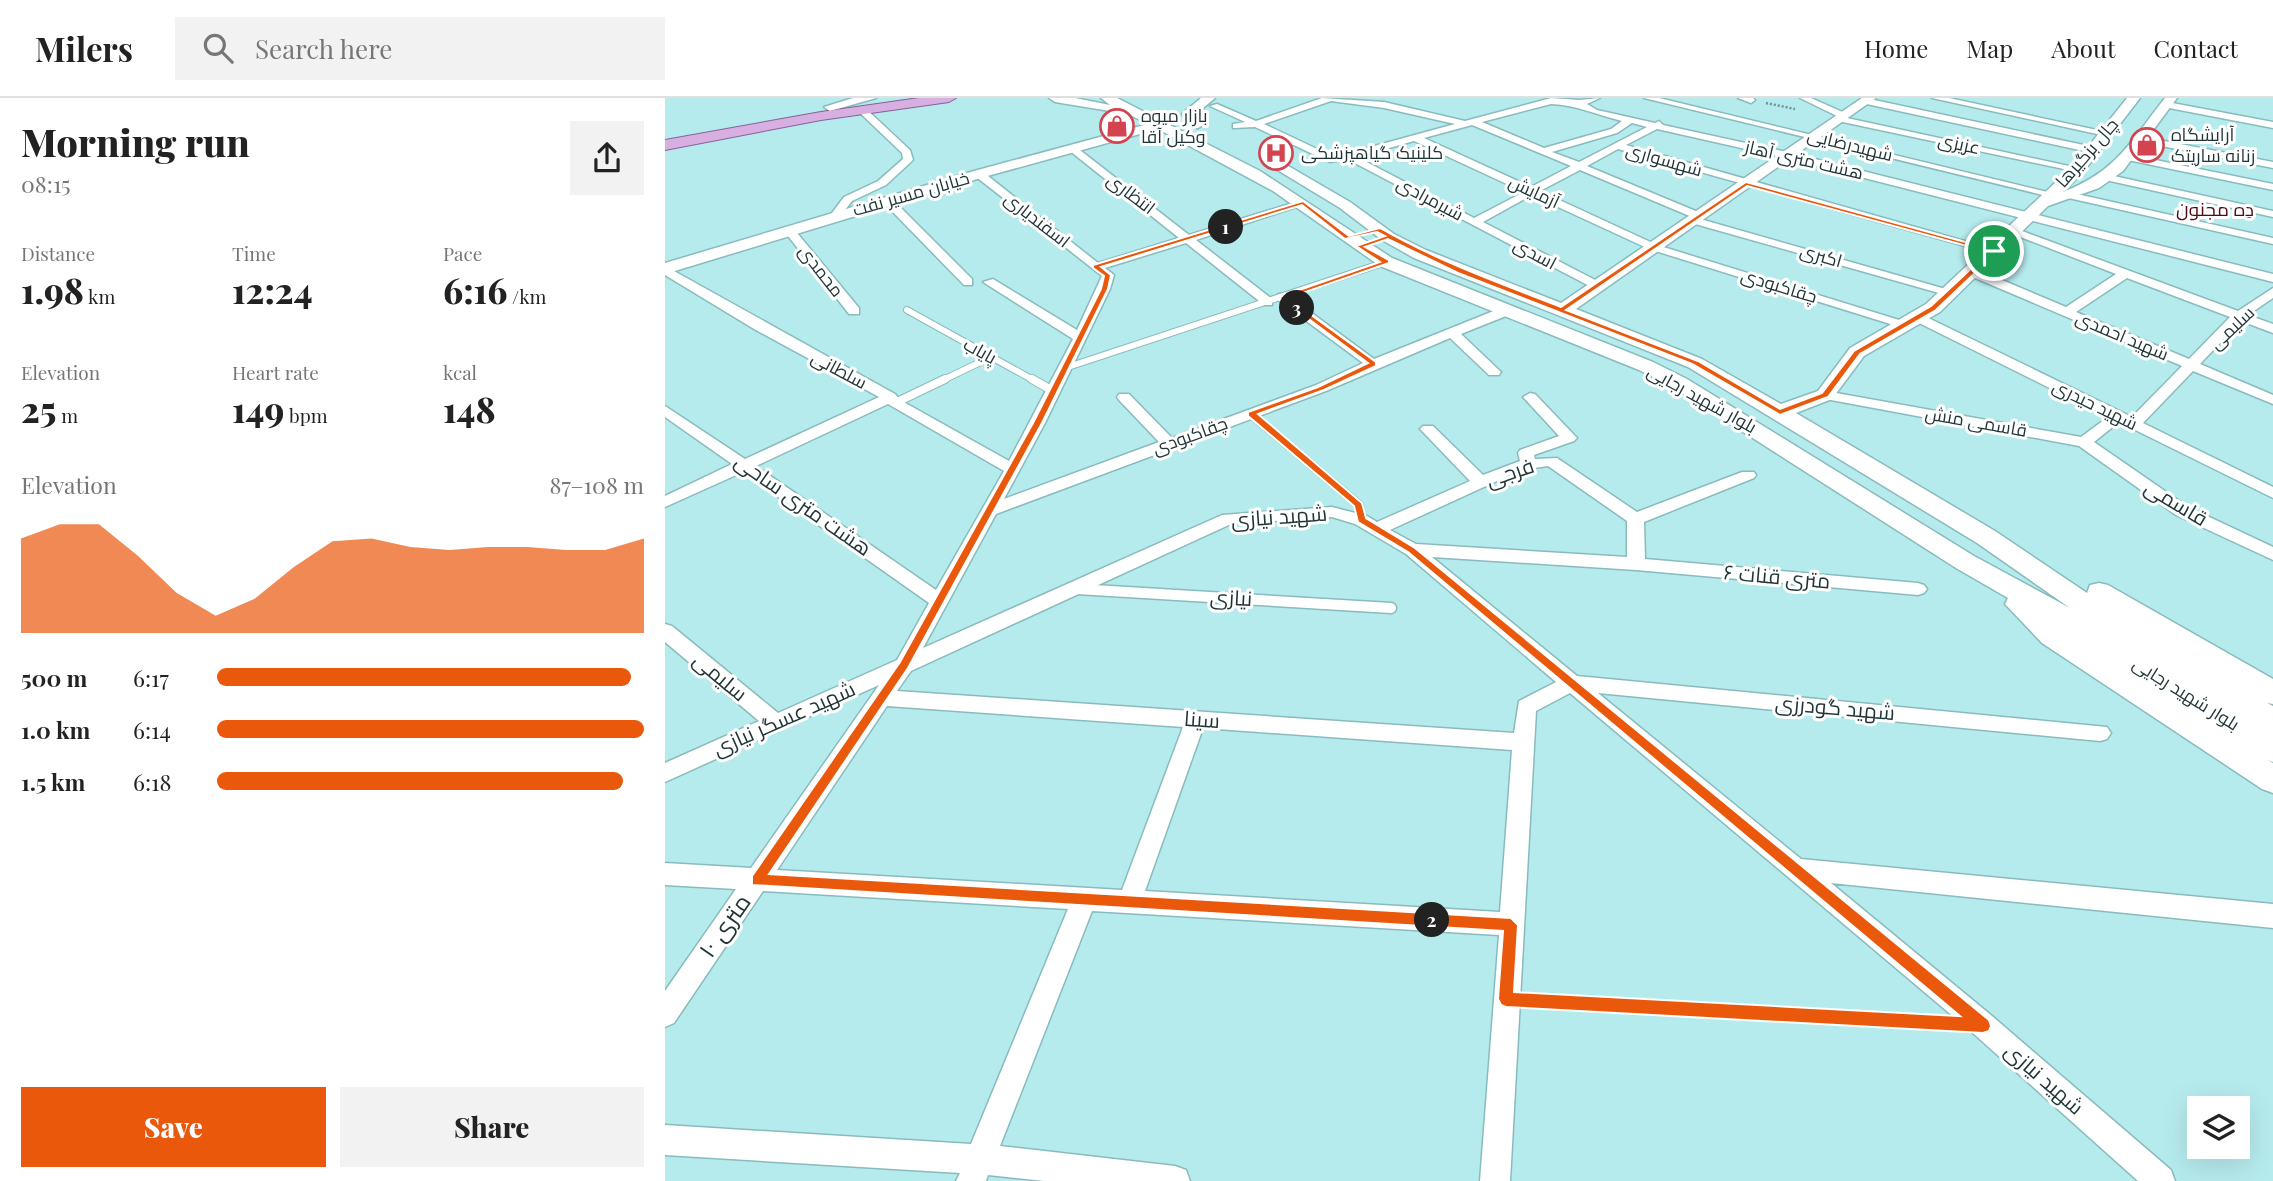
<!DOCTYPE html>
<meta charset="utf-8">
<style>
:root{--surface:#fff;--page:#f2f2f2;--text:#222;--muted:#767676;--line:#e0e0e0;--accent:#ea580c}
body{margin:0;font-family:"Playfair Display",Cairo,serif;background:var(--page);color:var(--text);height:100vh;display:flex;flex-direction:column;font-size:26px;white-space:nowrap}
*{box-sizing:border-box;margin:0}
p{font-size:23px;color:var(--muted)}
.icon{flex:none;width:38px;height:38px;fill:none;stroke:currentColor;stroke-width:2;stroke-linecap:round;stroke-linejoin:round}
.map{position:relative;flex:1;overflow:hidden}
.side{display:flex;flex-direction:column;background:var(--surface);width:665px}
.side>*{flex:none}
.tools{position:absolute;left:1522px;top:998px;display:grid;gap:14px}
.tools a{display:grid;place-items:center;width:63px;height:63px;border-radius:0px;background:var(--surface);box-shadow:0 7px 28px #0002;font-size:35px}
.pin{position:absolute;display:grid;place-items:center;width:60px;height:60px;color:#fff;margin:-30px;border:4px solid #fff;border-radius:50%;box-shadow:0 2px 7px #0007}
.km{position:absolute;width:35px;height:35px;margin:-18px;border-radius:50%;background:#222;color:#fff;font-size:19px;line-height:35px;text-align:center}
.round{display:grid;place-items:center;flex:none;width:74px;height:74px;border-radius:0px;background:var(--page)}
.headline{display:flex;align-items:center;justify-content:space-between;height:119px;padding:0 21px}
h1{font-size:38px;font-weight:800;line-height:52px}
.figures{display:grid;grid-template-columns:repeat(3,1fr);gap:10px;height:119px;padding:7px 21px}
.figures div{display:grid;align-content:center}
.figures b{font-size:35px;font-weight:800}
.figures small{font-size:19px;font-weight:400}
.figures p{font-size:19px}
.chart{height:196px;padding:14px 21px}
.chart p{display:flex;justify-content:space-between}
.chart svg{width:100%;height:126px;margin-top:7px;fill:var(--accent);opacity:.7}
.primary-button{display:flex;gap:14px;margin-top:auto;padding:14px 21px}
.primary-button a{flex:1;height:80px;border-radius:0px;background:var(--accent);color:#fff;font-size:28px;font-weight:800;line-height:80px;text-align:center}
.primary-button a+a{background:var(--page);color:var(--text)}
ul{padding:0 21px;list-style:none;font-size:23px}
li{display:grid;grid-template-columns:112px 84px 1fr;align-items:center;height:52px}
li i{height:18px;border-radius:9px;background:var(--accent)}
header{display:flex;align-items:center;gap:42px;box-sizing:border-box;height:98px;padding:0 35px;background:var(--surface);border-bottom:2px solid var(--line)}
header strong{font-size:33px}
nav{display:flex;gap:38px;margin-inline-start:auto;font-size:24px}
.search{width:490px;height:63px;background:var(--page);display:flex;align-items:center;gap:18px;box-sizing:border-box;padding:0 24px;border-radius:0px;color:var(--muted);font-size:26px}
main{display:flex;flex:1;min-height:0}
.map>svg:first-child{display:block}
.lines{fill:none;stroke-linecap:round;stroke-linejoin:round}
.lane-far3-casing{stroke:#88bbbe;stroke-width:8}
.lane-far2-casing{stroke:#88bbbe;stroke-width:10}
.lane-far1-casing{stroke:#88bbbe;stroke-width:13}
.lane-casing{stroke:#88bbbe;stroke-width:16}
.street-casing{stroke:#88bbbe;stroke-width:3}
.secondary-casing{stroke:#88bbbe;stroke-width:3}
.primary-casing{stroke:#866198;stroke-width:2}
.path{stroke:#6c9293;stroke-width:2.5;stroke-dasharray:2 2;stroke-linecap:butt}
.lane-far3{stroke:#fff;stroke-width:6}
.lane-far2{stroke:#fff;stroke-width:8}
.lane-far1{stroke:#fff;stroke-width:10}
.lane{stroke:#fff;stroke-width:13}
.street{fill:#fff;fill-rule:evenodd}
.secondary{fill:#fff;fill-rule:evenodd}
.primary{fill:#d7afe1;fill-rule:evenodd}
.route{fill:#ea580c;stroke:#fff;stroke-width:2;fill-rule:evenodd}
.labels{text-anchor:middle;stroke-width:6;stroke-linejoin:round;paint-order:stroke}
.far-poi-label{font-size:18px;fill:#1f3435;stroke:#fff;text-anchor:start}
.far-street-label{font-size:18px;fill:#1f3435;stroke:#fff}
.far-neighbourhood-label{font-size:19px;fill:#500a14;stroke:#fff}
.street-label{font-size:21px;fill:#1f3435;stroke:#fff}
.near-street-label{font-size:24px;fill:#1f3435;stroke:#fff}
</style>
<header>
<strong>Milers</strong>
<div class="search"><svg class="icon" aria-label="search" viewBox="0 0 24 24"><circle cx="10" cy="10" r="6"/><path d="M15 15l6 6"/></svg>Search here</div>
<nav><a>Home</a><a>Map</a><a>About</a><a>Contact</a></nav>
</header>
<main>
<section class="side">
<div class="headline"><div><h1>Morning run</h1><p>08:15</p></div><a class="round"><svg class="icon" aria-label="share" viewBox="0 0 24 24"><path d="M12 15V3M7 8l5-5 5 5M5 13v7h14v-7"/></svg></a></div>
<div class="figures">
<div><p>Distance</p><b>1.98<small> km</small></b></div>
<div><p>Time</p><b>12:24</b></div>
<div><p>Pace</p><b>6:16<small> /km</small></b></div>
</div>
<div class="figures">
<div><p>Elevation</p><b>25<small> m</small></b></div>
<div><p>Heart rate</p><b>149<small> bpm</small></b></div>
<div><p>kcal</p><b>148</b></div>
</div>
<div class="chart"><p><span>Elevation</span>87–108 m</p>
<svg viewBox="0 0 160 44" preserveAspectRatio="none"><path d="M0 44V11L10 6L20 6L30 17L40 30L50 38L60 32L70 21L80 12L90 11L100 14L110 15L120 14L130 14L140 15L150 15L160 11V44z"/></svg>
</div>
<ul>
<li><b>500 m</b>6:17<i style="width:97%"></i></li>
<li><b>1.0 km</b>6:14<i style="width:100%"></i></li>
<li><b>1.5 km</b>6:18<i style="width:95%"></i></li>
</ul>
<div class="primary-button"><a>Save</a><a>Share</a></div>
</section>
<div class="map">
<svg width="1608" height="1083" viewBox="0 0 1608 1083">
<rect width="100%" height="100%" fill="#b6ebed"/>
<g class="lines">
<g class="lane-far3-casing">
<path id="lane-far3" d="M 242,212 L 370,283
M 400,270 L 721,164
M 276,283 L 326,259"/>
</g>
<g class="lane-far2-casing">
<path id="lane-far2" d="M 367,281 L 388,293
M 230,305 L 280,281
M 586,316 L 694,407 L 696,422"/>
</g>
<g class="lane-far1-casing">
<path id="lane-far1" d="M 412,491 L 726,510"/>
</g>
<g class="lane-casing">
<path id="lane" d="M 843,901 L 1311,927"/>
</g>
<g class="street-casing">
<path id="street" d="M 657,0 L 719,4 L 800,23 L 886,0 L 914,2 L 935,0 L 922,6 L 932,12 L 990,25 L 994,23 L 998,27 L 1122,54 L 1608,176 L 1608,184 L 1121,60 L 992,31 L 961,47 L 1335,153 L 1325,155 L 953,51 L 922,68 L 1038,116 L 1039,118 L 1035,121 L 1291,194 L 1289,197 L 1281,197 L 1023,124 L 1022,122 L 1027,119 L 915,72 L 875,93 L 992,147 L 1247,226 L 1245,229 L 1235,229 L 984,151 L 867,97 L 818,124 L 936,185 L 936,191 L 932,192 L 682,61 L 665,64 L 590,29 L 568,30 L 568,26 L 580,24 L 545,8 L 552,6 L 591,23 ZM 666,3 L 719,10 L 790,26 L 669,59 L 599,26 ZM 886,6 C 912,7 932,17 957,23 L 946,31 L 879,50 L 817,24 ZM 967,25 L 982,29 L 914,64 L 887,54 L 952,35 ZM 807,27 L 906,68 L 866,89 L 759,40 ZM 749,43 L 859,94 L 809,120 L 692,59 Z
M 979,0 L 994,0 L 1391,96 L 1386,99 Z
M 1073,0 L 1088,0 L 1090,2 L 1086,5 Z
M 1135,0 L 1146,0 L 1182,16 L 1182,20 L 1418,71 L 1413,74 L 1173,23 L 1174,19 Z
M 1200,0 L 1428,49 L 1433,52 L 1428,55 L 1197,5 Z
M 1267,0 L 1284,0 L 1446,35 L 1441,38 Z
M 1502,4 L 1608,24 L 1608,30 L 1499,9 Z
M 194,10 L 200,10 L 245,52 L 248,62 L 221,87 L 187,103 L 173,121 L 169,122 L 164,119 L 179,99 L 213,83 L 238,61 L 237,55 L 194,14 Z
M 1474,38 L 1608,64 L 1608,70 L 1471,43 L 1471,39 Z
M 405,49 L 411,49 L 524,137 L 634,103 L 643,105 L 531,142 L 607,201 L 607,207 L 599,207 L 521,145 L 440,170 L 449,177 L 445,191 L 380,325 L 339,401 L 494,344 L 454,302 L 452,299 L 454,296 L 464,296 L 507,340 L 651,287 L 698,265 L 613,202 L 613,196 L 621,196 L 709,261 L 836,210 L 846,210 L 846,216 L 796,236 L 836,274 L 834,277 L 824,277 L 785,240 L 661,293 L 331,416 L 258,550 L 557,417 L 667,409 L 702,418 L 712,424 L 805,383 L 758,334 L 755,331 L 758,328 L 768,328 L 818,377 L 855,363 L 853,355 L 855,352 L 894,338 L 858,299 L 865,295 L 870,296 L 912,340 L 909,343 L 869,357 L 870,361 L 892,360 L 972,414 L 1077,374 L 1089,374 L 1091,377 L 1089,380 L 979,424 L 980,461 L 1253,485 L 1259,487 L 1262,491 L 1259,495 L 1253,497 L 971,472 L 767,459 L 912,578 L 1442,629 L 1446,635 L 1442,641 L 1435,643 L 933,595 L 1136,761 L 1608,806 L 1608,830 L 1166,785 L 1327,918 L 1506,1072 L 1510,1083 L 1473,1083 L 1309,936 L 905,595 L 871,613 L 845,1083 L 815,1083 L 834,837 L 427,813 L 335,1048 L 510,1068 L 521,1072 L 525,1083 L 379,1083 L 323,1077 L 321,1083 L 291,1083 L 295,1075 L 0,1057 L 0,1027 L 306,1046 L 403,811 L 98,793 L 9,925 L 0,929 L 0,893 L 71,791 L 0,787 L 0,765 L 86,770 L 214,587 L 0,684 L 0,665 L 94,623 L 0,544 L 0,526 L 7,528 L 113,615 L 232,562 L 264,505 L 78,374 L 0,409 L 0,398 L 67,366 L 0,319 L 0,308 L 80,361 L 214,299 L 89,231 L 0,177 L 0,168 L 230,296 L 235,302 L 344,363 L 408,241 L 318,184 L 328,181 L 412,232 L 437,178 L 310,78 L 310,74 L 318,74 L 433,165 L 514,140 L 405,53 ZM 223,306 L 339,373 L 271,492 L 91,368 ZM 883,368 L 962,423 L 962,459 L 751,446 L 725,432 L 856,372 ZM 667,419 L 690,426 L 741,456 L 891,584 L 854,603 L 849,635 L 232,593 L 246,573 L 566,426 ZM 222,608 L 518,629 L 457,792 L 112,772 ZM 538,630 L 847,652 L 835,814 L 480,793 Z
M 1461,56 L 1608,86 L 1608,92 L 1458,61 L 1458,57 Z
M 1440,76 L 1608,113 L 1608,119 L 1436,81 L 1435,79 Z
M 1403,94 L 1608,140 L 1608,146 L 1399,99 L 1398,97 Z
M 219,101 L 227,101 L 307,181 L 307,187 L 299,187 L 219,105 Z
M 120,130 L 128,130 L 194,210 L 194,216 L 184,216 L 120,134 Z
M 1349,130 L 1573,213 L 1608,190 L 1608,200 L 1583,217 L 1608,226 L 1608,235 L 1576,223 L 1535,266 L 1608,297 L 1608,306 L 1528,273 L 1478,325 L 1608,389 L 1608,400 L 1454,324 L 1429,344 L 1523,409 L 1608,449 L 1608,462 L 1511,417 L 1414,348 L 1155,300 L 1153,297 L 1160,293 L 1416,339 L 1443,319 L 1248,222 L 1248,216 L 1253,215 L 1467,319 L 1517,268 L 1303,177 L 1303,171 L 1311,171 L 1401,209 L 1451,176 L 1345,135 L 1343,133 ZM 1462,180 L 1565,219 L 1524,261 L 1411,214 Z"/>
</g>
<g class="secondary-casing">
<path id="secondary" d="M 188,0 L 211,0 L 165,13 L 159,9 Z
M 384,0 L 410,0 L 445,7 L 436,0 L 452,0 L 595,73 L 727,160 L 988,264 L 1022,281 L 1309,458 L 1405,510 L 1312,445 L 1023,269 L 749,160 L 717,142 L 675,110 L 601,65 L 608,61 L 613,62 L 685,104 L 729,136 L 761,152 L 896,205 L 1197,0 L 1211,0 L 911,211 L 1037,261 L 1116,306 L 1153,293 L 1185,250 L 1261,206 L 1408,68 L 1462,0 L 1475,0 L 1418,74 L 1398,94 C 1452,73 1465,44 1500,0 L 1512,0 L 1458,73 L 1434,90 L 1383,108 L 1275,214 L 1199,258 L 1167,301 L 1131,315 L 1330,433 L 1422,495 L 1425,487 L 1434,485 L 1443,487 L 1608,581 L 1608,606 L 1602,605 L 1608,608 L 1608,664 L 1603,662 L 1608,665 L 1608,695 L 1597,691 L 1377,545 L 1340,506 L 1343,500 L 1291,470 L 1008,289 L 974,272 L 715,168 L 608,93 L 493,31 L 319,79 L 0,176 L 0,165 L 309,73 L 483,26 L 463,16 L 390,4 Z
M 536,0 L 550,0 L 531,16 L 540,26 L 533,30 L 528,29 L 517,16 Z"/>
</g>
<g class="primary-casing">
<path id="primary" d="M 254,0 L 291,0 L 284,4 L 156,22 L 0,52 L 0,42 L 156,14 Z"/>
</g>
<path class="path" d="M 1101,5 L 1130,11"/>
<use href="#lane-far3" class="lane-far3"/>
<use href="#lane-far2" class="lane-far2"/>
<use href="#lane-far1" class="lane-far1"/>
<use href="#lane" class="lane"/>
<use href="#street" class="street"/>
<use href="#secondary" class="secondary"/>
<use href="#primary" class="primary"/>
</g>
<path class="route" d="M 1081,84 L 1333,153 L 1271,212 L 1195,256 L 1163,299 L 1115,317 L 1027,266 L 793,175 L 723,141 L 700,149 L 724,162 L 724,165 L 623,200 L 711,264 L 711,268 L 659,292 L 593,316 L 697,405 L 701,420 L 750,450 L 1324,922 L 1326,928 L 1324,933 L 1318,935 L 841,909 L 836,907 L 833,901 L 838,833 L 87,787 L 87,778 L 235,564 L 368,325 L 436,191 L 439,178 L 428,170 L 428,167 L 638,103 L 684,138 L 715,130 C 773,163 834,185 896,209 ZM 1082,88 L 1324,154 L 1266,208 L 1189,253 L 1157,295 L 1115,311 L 1033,263 L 901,212 ZM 637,107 L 680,141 L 712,134 L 720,138 L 691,148 L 715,164 L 614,199 L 703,265 L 653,289 L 583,314 L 583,318 L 689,408 L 693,424 L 743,454 L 1295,918 L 849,894 L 853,827 L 846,820 L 104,776 L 243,570 L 377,325 L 443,191 L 446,177 L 436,169 Z"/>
<defs>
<g id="shop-ring" transform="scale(1.75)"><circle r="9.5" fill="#fff" stroke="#d34350" stroke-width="1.5"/><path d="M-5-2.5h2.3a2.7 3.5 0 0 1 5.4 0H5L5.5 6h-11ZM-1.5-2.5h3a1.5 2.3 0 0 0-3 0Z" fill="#d34350"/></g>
<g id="hospital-ring" transform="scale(1.75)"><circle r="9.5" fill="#fff" stroke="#d34350" stroke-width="1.5"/><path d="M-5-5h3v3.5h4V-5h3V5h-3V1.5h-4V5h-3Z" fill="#d34350"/></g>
</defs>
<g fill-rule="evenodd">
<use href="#shop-ring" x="452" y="28"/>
<use href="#shop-ring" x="1482" y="47"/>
<use href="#hospital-ring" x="611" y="55"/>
</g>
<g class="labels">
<g class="far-poi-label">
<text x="476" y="24">بازار میوه<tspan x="476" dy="21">وکیل آقا</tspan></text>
<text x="1506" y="43">آرایشگاه<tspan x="1506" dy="21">زنانه ساریتک</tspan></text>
<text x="636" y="61">کلینیک گیاهپزشکی</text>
</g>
<g class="far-street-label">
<text transform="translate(1294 46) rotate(12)" y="6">عزیزی</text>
<text transform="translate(1185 47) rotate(14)" y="6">شهیدرضایی</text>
<text transform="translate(1422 55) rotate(-49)" y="6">چال بزگیرها</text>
<text transform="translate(999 62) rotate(16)" y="6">شهسواری</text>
<text transform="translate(1139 62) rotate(13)" y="6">هشت متری آهاز</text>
<text transform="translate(869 94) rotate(25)" y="6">آزمایش</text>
<text transform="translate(246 96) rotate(-16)" y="6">خیابان مسیر نفت</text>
<text transform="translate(466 96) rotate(37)" y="6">انتظاری</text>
<text transform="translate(765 101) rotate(28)" y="6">شیرمرادی</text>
<text transform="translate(372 122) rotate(38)" y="6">اسفندیاری</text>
<text transform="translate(870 156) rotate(28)" y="6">اسدی</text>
<text transform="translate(1156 158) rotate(16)" y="6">اکبری</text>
<text transform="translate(156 173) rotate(52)" y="6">محمدی</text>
<text transform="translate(1114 188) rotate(17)" y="6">چقاکبودی</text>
<text transform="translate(1567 230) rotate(-43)" y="6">سلیمی</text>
<text transform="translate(1457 238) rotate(23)" y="6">شهید احمدی</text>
<text transform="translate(315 253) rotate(29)" y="6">پایاب</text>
<text transform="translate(174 272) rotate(28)" y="6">سلطانی</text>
<text transform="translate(1037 301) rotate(29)" y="6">بلوار شهید رجایی</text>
<text transform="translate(1430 307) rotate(26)" y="6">شهید حیدری</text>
<text transform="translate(1311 324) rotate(10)" y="6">قاسمی منش</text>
<text transform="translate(525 338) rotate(-20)" y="6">چقاکبودی</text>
<text transform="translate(1521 596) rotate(32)" y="6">بلوار شهید رجایی</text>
</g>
<g class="far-neighbourhood-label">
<text x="1550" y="118">دِه مجنون</text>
</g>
<g class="street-label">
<text transform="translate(845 375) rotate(-19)" y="7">فرجی</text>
<text transform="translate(1511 405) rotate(31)" y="7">قاسمی</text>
<text transform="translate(138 407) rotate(35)" y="7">هشت متری ساحی</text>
<text transform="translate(614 419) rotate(-4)" y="7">شهید نیازی</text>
<text transform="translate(1112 479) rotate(5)" y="7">۶ متری قنات</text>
<text transform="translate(566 500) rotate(3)" y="7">نیازی</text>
<text transform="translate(55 579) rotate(40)" y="7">سلیمی</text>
<text transform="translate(1170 610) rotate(5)" y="7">شهید گودرزی</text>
<text transform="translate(119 621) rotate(-24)" y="7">شهید عسگر نیازی</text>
<text transform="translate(537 622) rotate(4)" y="7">سینا</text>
<text transform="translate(1379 981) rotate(41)" y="7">شهید نیازی</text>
</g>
<g class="near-street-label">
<text transform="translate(60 828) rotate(-55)" y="8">۱۰ متری</text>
</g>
</g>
</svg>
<div class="tools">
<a><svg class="icon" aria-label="layers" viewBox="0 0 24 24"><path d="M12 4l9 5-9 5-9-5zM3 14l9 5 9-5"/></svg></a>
</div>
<div class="pin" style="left:1329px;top:153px;background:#1e9e55"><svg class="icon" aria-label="arrive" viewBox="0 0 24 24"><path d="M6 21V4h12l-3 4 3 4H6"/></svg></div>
<b class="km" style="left:561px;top:129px">1</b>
<b class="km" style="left:767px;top:822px">2</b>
<b class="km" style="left:632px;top:210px">3</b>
</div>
</main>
